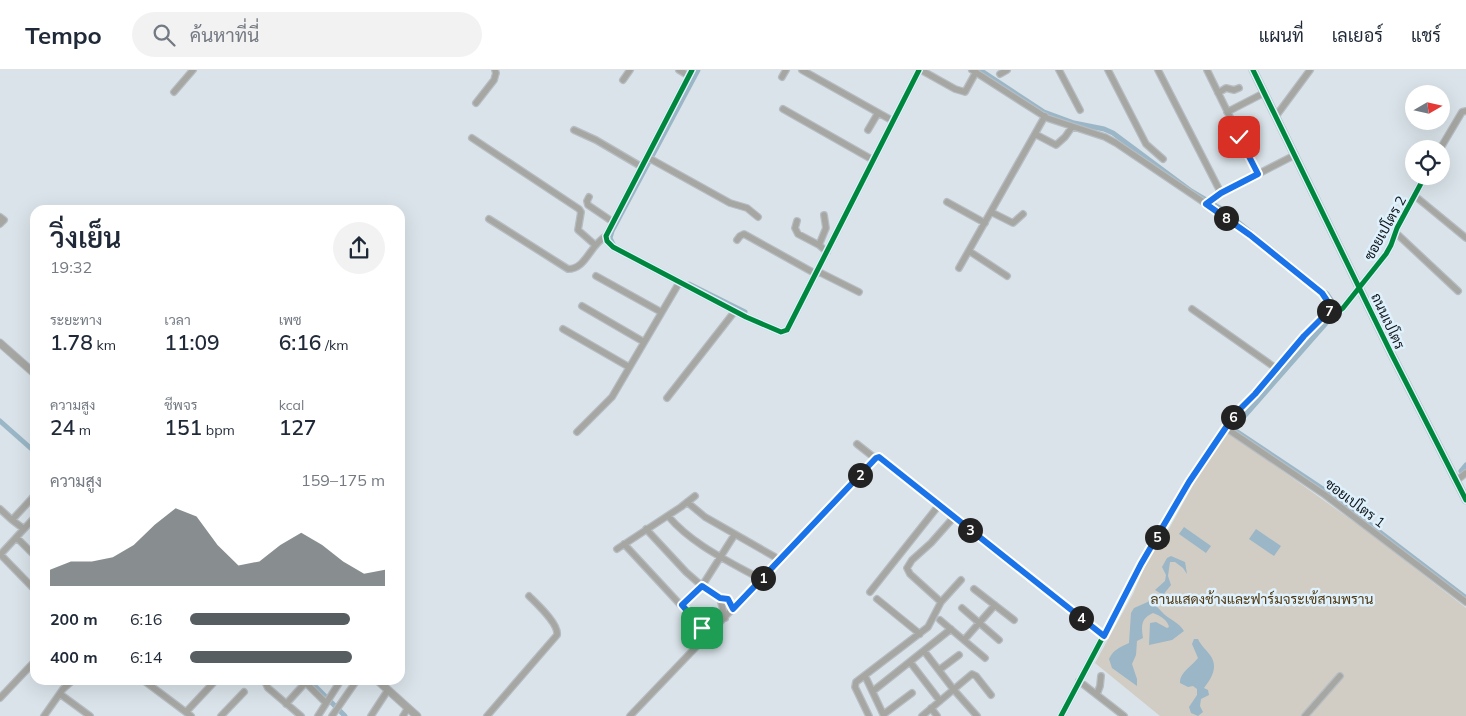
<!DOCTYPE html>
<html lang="th">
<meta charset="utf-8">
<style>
:root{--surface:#fff;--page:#f2f2f3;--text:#1f2937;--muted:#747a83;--line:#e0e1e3;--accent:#565e62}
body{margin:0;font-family:Mulish,Sarabun,sans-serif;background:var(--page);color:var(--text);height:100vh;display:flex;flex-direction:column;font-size:19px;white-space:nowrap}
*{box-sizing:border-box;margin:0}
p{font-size:16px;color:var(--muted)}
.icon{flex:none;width:28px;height:28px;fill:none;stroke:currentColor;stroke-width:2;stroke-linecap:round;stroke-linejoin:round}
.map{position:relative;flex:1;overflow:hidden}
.details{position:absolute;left:30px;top:135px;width:375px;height:480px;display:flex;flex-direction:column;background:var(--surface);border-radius:15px;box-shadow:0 5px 20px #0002}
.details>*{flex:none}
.needle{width:32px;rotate:81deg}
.buttons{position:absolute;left:1405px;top:15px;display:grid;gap:10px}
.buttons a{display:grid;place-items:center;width:45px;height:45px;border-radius:50%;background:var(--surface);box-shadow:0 5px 20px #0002;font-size:25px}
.pin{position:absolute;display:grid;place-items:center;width:42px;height:42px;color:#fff;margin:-21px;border-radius:10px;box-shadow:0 2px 8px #0006}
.km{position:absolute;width:25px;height:25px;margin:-12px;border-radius:50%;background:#222;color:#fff;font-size:14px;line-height:25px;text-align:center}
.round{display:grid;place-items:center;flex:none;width:52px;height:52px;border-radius:26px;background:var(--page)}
.summary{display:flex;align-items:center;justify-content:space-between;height:85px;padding:0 20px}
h1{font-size:28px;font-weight:600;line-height:38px}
.metrics{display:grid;grid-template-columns:repeat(3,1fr);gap:8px;height:85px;padding:5px 20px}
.metrics div{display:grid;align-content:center}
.metrics b{font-size:21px;font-weight:600}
.metrics small{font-size:14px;font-weight:400}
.metrics p{font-size:14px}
.chart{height:140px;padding:10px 20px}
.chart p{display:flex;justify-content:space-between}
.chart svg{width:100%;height:90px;margin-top:5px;fill:var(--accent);opacity:.7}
ul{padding:0 20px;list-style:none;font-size:16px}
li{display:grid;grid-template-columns:80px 60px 1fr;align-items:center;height:38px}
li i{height:12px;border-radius:6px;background:var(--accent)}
header{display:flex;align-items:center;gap:30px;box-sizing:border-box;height:70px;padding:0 25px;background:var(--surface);border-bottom:1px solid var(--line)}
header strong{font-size:24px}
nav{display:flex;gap:28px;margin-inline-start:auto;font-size:18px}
.search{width:350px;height:45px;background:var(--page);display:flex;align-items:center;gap:12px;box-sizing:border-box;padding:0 18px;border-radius:28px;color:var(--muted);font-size:19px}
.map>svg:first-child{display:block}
.green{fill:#d1cdc4}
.water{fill:#9ab6c7}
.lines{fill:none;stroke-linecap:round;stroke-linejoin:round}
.canal{stroke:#9ab6c7;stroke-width:5}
.minor-casing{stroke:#b6bdc2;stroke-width:8}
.tertiary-casing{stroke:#b6bdc2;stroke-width:9}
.minor{stroke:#a6a6a3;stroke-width:5.5}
.tertiary{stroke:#a6a6a3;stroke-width:7}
.cycleway-casing{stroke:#dff1fd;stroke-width:8}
.cycleway{stroke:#00873e;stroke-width:5}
.route-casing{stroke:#fff;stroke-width:10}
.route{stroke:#1a73e8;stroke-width:6}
.labels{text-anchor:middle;stroke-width:5;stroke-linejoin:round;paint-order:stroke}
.street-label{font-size:14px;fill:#10161a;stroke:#dff1fd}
.park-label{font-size:14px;fill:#503810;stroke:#dff1fd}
</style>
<header>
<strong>Tempo</strong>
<div class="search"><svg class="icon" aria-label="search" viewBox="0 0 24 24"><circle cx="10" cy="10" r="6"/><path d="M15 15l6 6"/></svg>ค้นหาที่นี่</div>
<nav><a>แผนที่</a><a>เลเยอร์</a><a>แชร์</a></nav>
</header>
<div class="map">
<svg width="1466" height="646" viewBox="0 0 1466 646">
<rect width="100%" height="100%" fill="#d9e3e9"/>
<path class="green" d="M 1228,362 L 1371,464 L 1466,538 L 1466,646 L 1160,646 L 1095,593 L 1133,524 L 1147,491 L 1154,479 L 1159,477 L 1197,408 Z"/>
<path class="water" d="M 1184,457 L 1211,476 L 1206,483 L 1179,464 Z
M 1256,459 L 1281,476 L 1274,486 L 1249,469 Z
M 1171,486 L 1185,492 L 1187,504 L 1183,498 L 1175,492 L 1170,492 L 1168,506 L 1171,515 L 1163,525 L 1155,520 L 1165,511 L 1166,505 L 1162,497 L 1167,488 Z
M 1150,531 C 1155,534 1158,538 1162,542 C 1168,549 1179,552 1184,561 L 1172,570 L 1149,575 L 1150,553 L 1156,552 L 1167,558 L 1169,557 C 1168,550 1159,545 1153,543 C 1141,548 1141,556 1143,568 L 1137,571 L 1136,585 L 1132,594 L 1137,609 L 1137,616 L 1112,598 L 1109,589 C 1113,580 1120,577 1129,573 L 1131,543 L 1134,538 Z
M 1194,569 L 1198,569 C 1201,576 1206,579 1210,585 C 1219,597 1211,609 1204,618 L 1208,620 L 1209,625 L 1201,629 L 1200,636 L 1203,642 L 1198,646 L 1191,643 L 1189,637 L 1197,625 L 1197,619 L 1193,616 L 1188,617 L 1180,613 C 1179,603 1192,596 1198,588 L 1192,574 Z"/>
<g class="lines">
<path class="canal" d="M 980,0 L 1044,42 L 1074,53 L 1104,59 L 1113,63 L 1191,121 L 1223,140 L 1327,224 L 1335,236 L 1327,252 L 1233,359 L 1326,421 L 1466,528
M 613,174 L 610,168 L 612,161 L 698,0
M 689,214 L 745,242
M 0,351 L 35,382
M 1461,401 L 1466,395
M 309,610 L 327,628
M 331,632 L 345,646"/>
<g class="minor-casing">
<path id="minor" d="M 679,0 L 689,6
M 692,0 L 606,166 L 607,171 L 613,177 L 746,247 L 781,262 L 787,260 L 919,0
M 802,0 L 893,51
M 921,0 L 955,19 L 965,22 L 976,2
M 972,0 L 1047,48 L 1105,67 L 1116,73 L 1233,152 L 1322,223 L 1328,232 L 1329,241
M 1059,0 L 1080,40
M 1108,0 L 1146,74 L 1163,89
M 1158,0 L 1221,123
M 1207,0 L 1258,104
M 1000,4 L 1007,0
M 782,7 L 786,0
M 623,10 L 630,0
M 174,22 L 193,0
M 1218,23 L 1226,18 L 1234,20 L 1239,18
M 476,33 L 494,10 L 496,3 L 495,0
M 783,39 L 873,90
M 1227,42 L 1264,23
M 1276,46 L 1310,0
M 574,60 L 596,70 L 642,97
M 868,60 L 878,43
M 1035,64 L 1056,75 L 1065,67 L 1072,57
M 472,68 L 579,139 L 581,142 L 578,160 L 594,174
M 1440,79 L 1462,42 L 1466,41
M 647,87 L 730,133 L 747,138 L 758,147
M 1415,126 L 1466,168
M 589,127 L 587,131 L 588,135 L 613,152
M 947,132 L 985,153
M 1206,134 L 1221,123 L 1295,85
M 991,142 L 1013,153 L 1023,144
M 824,145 L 826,158 L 819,175 L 827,182
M 0,147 L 4,150 L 0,154
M 489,149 L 568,199 C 586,199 589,176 606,166
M 797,151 L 795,158 L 798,164 L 819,175
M 1396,163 L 1458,221
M 737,170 L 740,166 L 744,164 L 816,204
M 969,181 L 1007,206
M 959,198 L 1045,46
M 817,201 L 859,222
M 596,206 L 661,242
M 582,236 L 644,272
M 1192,239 L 1277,299
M 563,259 L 629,297
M 667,328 L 735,241
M 1226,358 L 1325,425 L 1466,532
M 577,362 L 612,327 L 679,213
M 857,374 L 876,389 L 880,387 L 1104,567
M 1456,411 L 1466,403
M 687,432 L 705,447 L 775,487
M 0,439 L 12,450
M 668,446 C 691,473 724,489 755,506
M 24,459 L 12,450 L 35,425
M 646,459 L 686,502 L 702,516 L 720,528 L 728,529 L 733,539
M 17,468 L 35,486
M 624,474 L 702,558
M 617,479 L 681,437 L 695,426
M 0,485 L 35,447
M 1,485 L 35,520
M 974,519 L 1014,550
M 870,522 L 939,435
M 720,528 L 725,548
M 877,529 L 920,564
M 941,532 L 910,504 L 907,498 L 912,490 L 931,473 L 954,447
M 682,535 L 702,516 L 735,464
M 962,538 L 999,570
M 940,550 L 985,588
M 964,570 L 995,535
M 924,581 L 954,620 L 977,646
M 910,592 L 940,631
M 939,600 L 959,585
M 866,608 L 884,646
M 143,610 L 191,646
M 264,610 L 268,618 L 301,646
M 303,610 L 326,633
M 1079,611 L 1124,646
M 873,621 L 951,559
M 60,624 L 90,646
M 1097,624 L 1100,616 L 1101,606
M 0,628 L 35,591
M 286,634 L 306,612
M 931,638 L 937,646
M 186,642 L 216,610
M 884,644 L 912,623
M 44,646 L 63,619 L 73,610
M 221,646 L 244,622
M 318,646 L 341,610
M 332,646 L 357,610
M 371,646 L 388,620
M 403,646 L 408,638
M 487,646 L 557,565 C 559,554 537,534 529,526
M 630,646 L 876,389
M 869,646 L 855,617 L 856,612 L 928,557 L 941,532 L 961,510
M 922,646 L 972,604 L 976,606 L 991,625
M 1061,646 L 1140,497 L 1189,412 L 1235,344 L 1277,299 L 1304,266 L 1329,241 L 1339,241 L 1343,238 L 1386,184 L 1391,175 L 1397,158 L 1425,106
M 1305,646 L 1340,606"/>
</g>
<g class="tertiary-casing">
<path id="tertiary" d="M 1253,0 L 1392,285 L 1466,430
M 0,273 L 35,304
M 377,610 L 417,646"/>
</g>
<use href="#minor" class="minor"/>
<use href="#tertiary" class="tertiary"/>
<g class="cycleway-casing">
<path id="cycleway" d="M 692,0 L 606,166 L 607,171 L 613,177 L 746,247 L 781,262 L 787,260 L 919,0
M 1253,0 L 1392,285 L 1466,430
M 1061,646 L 1140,497 L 1189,412 L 1235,344 L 1277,299 L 1304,266 L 1329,241 L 1339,241 L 1343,238 L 1386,184 L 1391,175 L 1397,158 L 1425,106"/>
</g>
<use href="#cycleway" class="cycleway"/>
</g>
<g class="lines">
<g class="route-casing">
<path id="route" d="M 702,558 L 682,535 L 702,516 L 720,528 L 728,529 L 733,539 L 876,388 L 879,387 L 1104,566 L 1141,494 L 1189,412 L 1218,369 L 1235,344 L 1255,324 L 1304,266 L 1329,241 L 1328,232 L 1322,223 L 1250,165 L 1206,134 L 1221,123 L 1258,104 L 1239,67"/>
</g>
<use href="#route" class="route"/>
</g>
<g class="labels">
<g class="street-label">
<text transform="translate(1385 158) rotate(-61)" y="5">ซอยเปโตร 2</text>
<text transform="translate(1388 251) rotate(65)" y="5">ถนนเปโตร</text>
<text transform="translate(1355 433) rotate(37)" y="5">ซอยเปโตร 1</text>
</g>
<g class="park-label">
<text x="1262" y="534">ลานแสดงช้างและฟาร์มจระเข้สามพราน</text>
</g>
</g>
</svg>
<div class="buttons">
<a><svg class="needle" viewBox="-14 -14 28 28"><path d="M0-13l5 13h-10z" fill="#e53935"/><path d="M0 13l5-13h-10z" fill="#747a83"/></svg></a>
<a><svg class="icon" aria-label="locate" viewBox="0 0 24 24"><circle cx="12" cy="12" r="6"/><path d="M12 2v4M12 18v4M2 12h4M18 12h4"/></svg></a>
</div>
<div class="pin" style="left:702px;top:558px;background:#1e9e55"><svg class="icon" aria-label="arrive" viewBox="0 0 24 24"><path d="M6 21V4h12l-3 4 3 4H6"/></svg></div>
<div class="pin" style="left:1239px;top:67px;background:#d93025"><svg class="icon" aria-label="check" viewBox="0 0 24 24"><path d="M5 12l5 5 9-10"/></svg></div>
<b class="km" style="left:763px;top:508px">1</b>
<b class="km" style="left:860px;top:405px">2</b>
<b class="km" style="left:970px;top:460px">3</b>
<b class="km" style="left:1081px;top:548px">4</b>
<b class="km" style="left:1157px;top:467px">5</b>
<b class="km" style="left:1233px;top:347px">6</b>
<b class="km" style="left:1329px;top:241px">7</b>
<b class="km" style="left:1226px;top:148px">8</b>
<section class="details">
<div class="summary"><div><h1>วิ่งเย็น</h1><p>19:32</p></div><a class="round"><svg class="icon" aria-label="share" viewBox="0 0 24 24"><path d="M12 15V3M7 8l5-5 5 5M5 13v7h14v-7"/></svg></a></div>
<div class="metrics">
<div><p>ระยะทาง</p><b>1.78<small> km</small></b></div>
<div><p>เวลา</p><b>11:09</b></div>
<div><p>เพซ</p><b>6:16<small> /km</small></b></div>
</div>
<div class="metrics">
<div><p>ความสูง</p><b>24<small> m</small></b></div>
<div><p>ชีพจร</p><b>151<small> bpm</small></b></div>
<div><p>kcal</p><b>127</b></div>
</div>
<div class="chart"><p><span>ความสูง</span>159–175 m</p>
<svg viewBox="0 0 160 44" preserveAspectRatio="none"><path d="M0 44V36L10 32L20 32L30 30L40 24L50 14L60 6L70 10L80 24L90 34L100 32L110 24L120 18L130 24L140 32L150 38L160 36V44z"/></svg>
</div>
<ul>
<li><b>200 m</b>6:16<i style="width:82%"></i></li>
<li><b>400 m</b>6:14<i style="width:83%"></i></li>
</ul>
</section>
</div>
